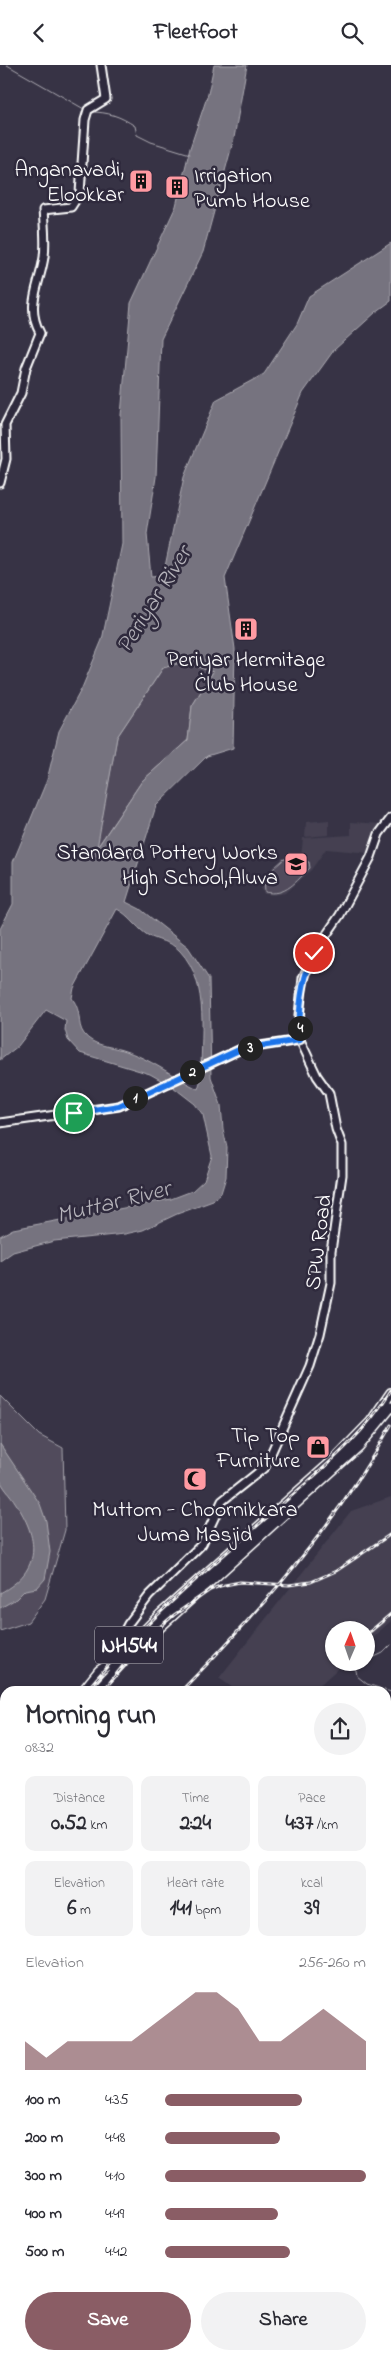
<!DOCTYPE html>
<meta charset="utf-8">
<style>
:root{--surface:#fff;--page:#f2f2f3;--text:#2b2b33;--muted:#7c7c81;--accent:#8a5d65}
body{margin:0;font-family:"Indie Flower",sans-serif;background:var(--page);color:var(--text);height:100vh;display:flex;flex-direction:column;font-size:19px;white-space:nowrap}
*{box-sizing:border-box;margin:0}
p{font-size:16px;color:var(--muted)}
.icon{flex:none;width:28px;height:28px;fill:none;stroke:currentColor;stroke-width:2;stroke-linecap:round;stroke-linejoin:round}
.map{position:relative;flex:1;overflow:hidden}
.details{position:absolute;left:0px;top:1621px;width:391px;height:674px;display:flex;flex-direction:column;background:var(--surface);border-radius:15px 15px 0 0;box-shadow:0 1px 4px #0004}
.details>*{flex:none}
.needle{width:32px;rotate:2deg}
.buttons{position:absolute;left:325px;top:1556px;display:grid;gap:10px}
.buttons a{display:grid;place-items:center;width:50px;height:50px;border-radius:50%;background:var(--surface);box-shadow:0 1px 4px #0004;font-size:25px}
.pin{position:absolute;display:grid;place-items:center;width:42px;height:42px;color:#fff;margin:-21px;border:2px solid #fff;border-radius:50%;box-shadow:0 1px 5px #0007}
.km{position:absolute;width:25px;height:25px;margin:-12px;border-radius:50%;background:#222;color:#fff;font-size:14px;line-height:25px;text-align:center}
.round{display:grid;place-items:center;flex:none;width:52px;height:52px;border-radius:26px;background:var(--page)}
.head{display:flex;align-items:center;justify-content:space-between;height:85px;padding:0 25px}
h1{font-size:28px;font-weight:800;line-height:38px}
.figures{display:grid;grid-template-columns:repeat(3,1fr);gap:8px;height:85px;padding:5px 25px}
.figures div{display:grid;align-content:center;border-radius:10px;background:var(--page);text-align:center}
.figures b{font-size:21px;font-weight:800}
.figures small{font-size:14px;font-weight:400}
.figures p{font-size:14px}
.chart{height:140px;padding:10px 25px}
.chart p{display:flex;justify-content:space-between}
.chart svg{width:100%;height:90px;margin-top:5px;fill:var(--accent);opacity:.7}
.primary-button{display:flex;gap:10px;margin-top:auto;padding:10px 25px}
.primary-button a{flex:1;height:58px;border-radius:30px;background:var(--accent);color:#fff;font-size:20px;font-weight:800;line-height:58px;text-align:center}
.primary-button a+a{background:var(--page);color:var(--text)}
ul{padding:0 25px;list-style:none;font-size:16px}
li{display:grid;grid-template-columns:80px 60px 1fr;align-items:center;height:38px}
li i{height:12px;border-radius:6px;background:var(--accent)}
header{display:flex;justify-content:space-between;align-items:center;height:65px;padding:0 25px;background:var(--surface);font-size:22px;font-weight:800}
.map>svg:first-child{display:block}
.built{fill:#444051}
.green{fill:#514c5c;stroke:#a8a6ae}
.water{fill:#76737f;stroke:#adabb2;fill-rule:evenodd}
.lines{fill:none;stroke-linecap:round;stroke-linejoin:round}
.stream{stroke:#adabb2;stroke-width:1}
.secondary-casing{stroke:#fff;stroke-width:11}
.highway-casing{stroke:#fff;stroke-width:12}
.secondary{stroke:#2f2a3d;stroke-width:7}
.highway{stroke:#2f2a3d;stroke-width:9}
.rail-casing{stroke:#fff;stroke-width:3}
.rail{stroke:#2f2a3d;stroke-width:1;stroke-dasharray:4;stroke-linecap:butt}
.route-casing{stroke:#fff;stroke-width:10}
.route{stroke:#1a73e8;stroke-width:6}
.labels{text-anchor:middle;stroke-width:5;stroke-linejoin:round;paint-order:stroke}
.shield{fill:#2f2a3d;stroke:#c1bfc5;stroke-width:1}
.shield-label{font-size:21px;font-weight:bold;fill:#fff}
.poi-label{font-size:22px;fill:#fff;stroke:#2f2a3d;text-anchor:end}
.street-label{font-size:22px;fill:#fff;stroke:#2f2a3d}
.water-label{font-size:24px;font-style:italic;fill:#b4b2b9;stroke:#2f2a3d}
</style>
<header><svg class="icon" aria-label="back" viewBox="0 0 24 24"><path d="M15 5l-7 7 7 7"/></svg>Fleetfoot<svg class="icon" aria-label="search" viewBox="0 0 24 24"><circle cx="10" cy="10" r="6"/><path d="M15 15l6 6"/></svg></header>
<div class="map">
<svg width="391" height="2294" viewBox="0 0 391 2294">
<rect width="100%" height="100%" fill="#373345"/>
<filter id="ink" filterUnits="userSpaceOnUse"><feTurbulence type="fractalNoise" baseFrequency=".02" numOctaves="2"/><feDisplacementMap in="SourceGraphic" scale="10" xChannelSelector="R" yChannelSelector="G"/><feConvolveMatrix kernelMatrix="1 2 1 2 8 2 1 2 1" color-interpolation-filters="sRGB"/></filter>
<g filter="url(#ink)">
<path class="built" d="M 329,755 L 329,770 L 305,772 L 306,757 Z
M 351,757 L 383,759 L 370,788 L 326,784 L 311,805 L 286,828 L 275,830 L 264,829 L 261,823 L 263,812 L 283,793 L 301,792 L 303,773 L 351,770 Z
M 391,1432 L 391,1556 L 366,1578 L 366,1565 L 334,1565 L 334,1598 L 344,1598 L 313,1626 L 237,1626 L 219,1613 L 351,1446 Z
M 5,2151 L 5,2213 L 0,2214 L 0,2152 Z"/>
<path class="green" d="M 183,597 L 213,607 L 192,641 L 188,675 L 142,716 L 96,784 L 117,672 L 163,603 Z
M 284,794 L 309,797 L 310,803 C 296,816 286,832 265,827 L 264,812 Z
M 0,1331 L 39,1370 L 63,1383 L 65,1465 L 45,1534 L 28,1557 L 0,1566 Z
M 386,2173 L 391,2173 L 391,2294 L 270,2294 L 274,2290 L 386,2290 Z"/>
<path class="water" d="M 214,0 L 247,0 L 234,73 L 203,187 L 161,274 L 156,412 L 147,469 L 151,512 L 163,511 L 184,412 L 216,335 L 264,309 L 297,259 L 309,231 L 391,178 L 391,236 L 376,247 L 334,285 L 303,328 L 225,513 L 235,584 L 233,683 L 207,691 L 156,741 L 126,837 L 140,844 L 188,882 L 209,914 L 211,1012 L 221,1040 L 223,1064 L 227,1082 L 226,1112 L 221,1128 L 213,1136 L 177,1149 L 143,1165 L 125,1169 L 54,1176 L 13,1187 L 0,1196 L 0,1171 L 13,1164 L 171,1134 L 192,1126 L 204,1115 L 212,1091 L 203,1050 L 195,1039 L 173,1022 L 150,1009 L 80,988 L 68,975 L 65,965 L 66,956 L 46,945 L 18,981 L 0,995 L 0,864 L 13,839 L 13,797 L 47,715 L 59,666 L 82,623 L 102,575 L 122,479 L 121,350 L 131,238 L 176,141 L 190,83 L 208,29 ZM 183,597 L 213,607 L 192,641 L 188,675 L 142,716 L 97,783 L 117,672 L 163,603 ZM 117,844 C 129,850 135,861 146,869 C 156,876 171,876 180,886 C 211,919 200,974 201,1014 L 198,1024 C 173,1012 150,993 122,985 C 110,981 93,981 84,969 C 76,958 83,948 72,933 L 74,923 Z
M 0,1379 L 40,1439 L 46,1456 L 50,1487 L 45,1514 L 37,1523 L 25,1525 L 16,1534 L 0,1543 L 0,1528 C 43,1505 39,1473 15,1437 C 11,1430 2,1422 0,1414 C 0,1404 0,1389 0,1379 Z"/>
<g class="lines">
<path class="stream" d="M 7,0 L 84,44
M 91,47 C 108,47 120,51 135,61 L 137,70 L 151,77 L 190,89
M 366,1596 L 383,1588 L 391,1580
M 362,1598 L 355,1600 L 357,1611 L 367,1619 L 391,1627
M 386,1753 L 391,1724
M 0,2110 L 5,2109
M 386,2214 L 391,2213
M 326,2294 L 327,2290"/>
<g class="secondary-casing">
<path id="secondary" d="M 0,418 L 6,394 L 5,360 L 21,328 L 26,303 L 40,268 C 25,240 40,220 44,192 C 46,177 44,160 43,145 L 71,142 L 80,128 L 85,55 L 88,45 L 106,34 L 101,0
M 0,1058 L 119,1041 L 241,984 L 300,975
M 118,1593 L 116,1582 L 128,1559 L 149,1531 L 202,1479 L 222,1436 L 265,1402 L 310,1301 L 320,1269 L 331,1218 L 331,1186 L 342,1110 L 342,1080 L 336,1064 L 329,1028 L 317,1011 L 300,975 L 299,950 L 303,913 L 314,888 L 340,850 L 371,792 L 379,769 L 391,753
M 386,2030 L 391,2029
M 0,2149 L 5,2148"/>
</g>
<g class="highway-casing">
<path id="highway" d="M 83,1626 L 99,1606 L 118,1593 L 161,1549 L 335,1394 L 371,1357 L 391,1328
M 96,1626 L 128,1591 L 359,1381 L 391,1342
M 0,1725 L 5,1719
M 0,1736 L 5,1731"/>
</g>
<use href="#secondary" class="secondary"/>
<use href="#highway" class="highway"/>
<g class="rail-casing">
<path id="rail" d="M 366,1570 L 391,1549
M 86,1626 C 143,1557 214,1499 281,1440 C 321,1405 364,1371 391,1325
M 103,1626 L 142,1577 L 174,1550 L 210,1525 L 220,1521 L 240,1517 L 289,1520 L 311,1517 L 336,1506 L 391,1469
M 181,1626 C 261,1545 336,1460 391,1360
M 0,1728 L 5,1723
M 0,1742 L 5,1737
M 0,1802 L 5,1798
M 386,2025 L 391,2023
M 0,2140 L 5,2138"/>
</g>
<use href="#rail" class="rail"/>
</g>
</g>
<g class="lines" filter="url(#ink)">
<g class="route-casing">
<path id="route" d="M 74,1048 L 119,1041 L 241,984 L 300,975 C 298,944 301,916 314,888"/>
</g>
<use href="#route" class="route"/>
</g>
<defs>
<g id="building-square" transform="scale(1.25)"><rect x="-9" y="-9" width="18" height="18" rx="4" fill="#ff9aa2" stroke="#2f2a3d"/><path d="M-4-6H4V6H1V3H-1V6H-4ZM-2.5-4.3h1.7v1.8h-1.7ZM.8-4.3h1.7v1.8H.8ZM-2.5-1h1.7V.8h-1.7ZM.8-1h1.7V.8H.8Z" fill="#111"/></g>
<g id="school-square" transform="scale(1.25)"><rect x="-9" y="-9" width="18" height="18" rx="4" fill="#ff9aa2" stroke="#2f2a3d"/><path d="M0-5L7-2L0 1L-7-2ZM-4 1L0 2.5L4 1V4Q0 6-4 4Z" fill="#111"/></g>
<g id="shop-square" transform="scale(1.25)"><rect x="-9" y="-9" width="18" height="18" rx="4" fill="#ff9aa2" stroke="#2f2a3d"/><path d="M-5-2.5h2.3a2.7 3.5 0 0 1 5.4 0H5L5.5 6h-11ZM-1.5-2.5h3a1.5 2.3 0 0 0-3 0Z" fill="#111"/></g>
<g id="mosque-square" transform="scale(1.25)"><rect x="-9" y="-9" width="18" height="18" rx="4" fill="#ff9aa2" stroke="#2f2a3d"/><path d="M3.5-4.9A6 6 0 1 0 3.5 4.9A5 5 0 1 1 3.5-4.9Z" fill="#111"/></g>
</defs>
<g fill-rule="evenodd">
<use href="#building-square" x="141" y="116"/>
<use href="#building-square" x="177" y="122"/>
<use href="#building-square" x="246" y="564"/>
<use href="#school-square" x="296" y="799"/>
<use href="#shop-square" x="318" y="1382"/>
<use href="#mosque-square" x="195" y="1414"/>
</g>
<g class="labels">
<rect class="shield" x="95" y="1561.5" width="68" height="37" rx="4"/>
<g class="shield-label">
<text x="129" y="1587">NH544</text>
</g>
<g class="poi-label">
<text x="124" y="111">Anganavadi,<tspan x="124" dy="25">Elookkar</tspan></text>
<text x="194" y="117" text-anchor="start">Irrigation<tspan x="194" dy="25">Pumb House</tspan></text>
<text x="246" y="601" text-anchor="middle">Periyar Hermitage<tspan x="246" dy="25">Club House</tspan></text>
<text x="278" y="794">Standard Pottery Works<tspan x="278" dy="25">High School,Aluva</tspan></text>
<text x="300" y="1377">Tip Top<tspan x="300" dy="25">Furniture</tspan></text>
<text x="195" y="1451" text-anchor="middle">Muttom - Choornikkara<tspan x="195" dy="25">Juma Masjid</tspan></text>
</g>
<g class="street-label">
<text transform="translate(317 1177) rotate(-83)" y="8">SPW Road</text>
</g>
<g class="water-label">
<text transform="translate(153 534) rotate(-58)" y="8">Periyar River</text>
<text transform="translate(113 1136) rotate(-14)" y="8">Muttar River</text>
</g>
</g>
</svg>
<div class="buttons">
<a><svg class="needle" viewBox="-14 -14 28 28"><path d="M0-13l5 13h-10z" fill="#e53935"/><path d="M0 13l5-13h-10z" fill="#7c7c81"/></svg></a>
</div>
<div class="pin" style="left:74px;top:1048px;background:#1e9e55"><svg class="icon" aria-label="arrive" viewBox="0 0 24 24"><path d="M6 21V4h12l-3 4 3 4H6"/></svg></div>
<div class="pin" style="left:314px;top:888px;background:#d93025"><svg class="icon" aria-label="check" viewBox="0 0 24 24"><path d="M5 12l5 5 9-10"/></svg></div>
<b class="km" style="left:135px;top:1033px">1</b>
<b class="km" style="left:192px;top:1007px">2</b>
<b class="km" style="left:250px;top:983px">3</b>
<b class="km" style="left:300px;top:963px">4</b>
<section class="details">
<div class="head"><div><h1>Morning run</h1><p>08:32</p></div><a class="round"><svg class="icon" aria-label="share" viewBox="0 0 24 24"><path d="M12 15V3M7 8l5-5 5 5M5 13v7h14v-7"/></svg></a></div>
<div class="figures">
<div><p>Distance</p><b>0.52<small> km</small></b></div>
<div><p>Time</p><b>2:24</b></div>
<div><p>Pace</p><b>4:37<small> /km</small></b></div>
</div>
<div class="figures">
<div><p>Elevation</p><b>6<small> m</small></b></div>
<div><p>Heart rate</p><b>141<small> bpm</small></b></div>
<div><p>kcal</p><b>39</b></div>
</div>
<div class="chart"><p><span>Elevation</span>256–260 m</p>
<svg viewBox="0 0 160 44" preserveAspectRatio="none"><path d="M0 44V30L10 38L20 30L30 30L40 30L50 30L60 22L70 14L80 6L90 6L100 14L110 30L120 30L130 22L140 14L150 22L160 30V44z"/></svg>
</div>
<ul>
<li><b>100 m</b>4:35<i style="width:68%"></i></li>
<li><b>200 m</b>4:48<i style="width:57%"></i></li>
<li><b>300 m</b>4:10<i style="width:100%"></i></li>
<li><b>400 m</b>4:49<i style="width:56%"></i></li>
<li><b>500 m</b>4:42<i style="width:62%"></i></li>
</ul>
<div class="primary-button"><a>Save</a><a>Share</a></div>
</section>
</div>
